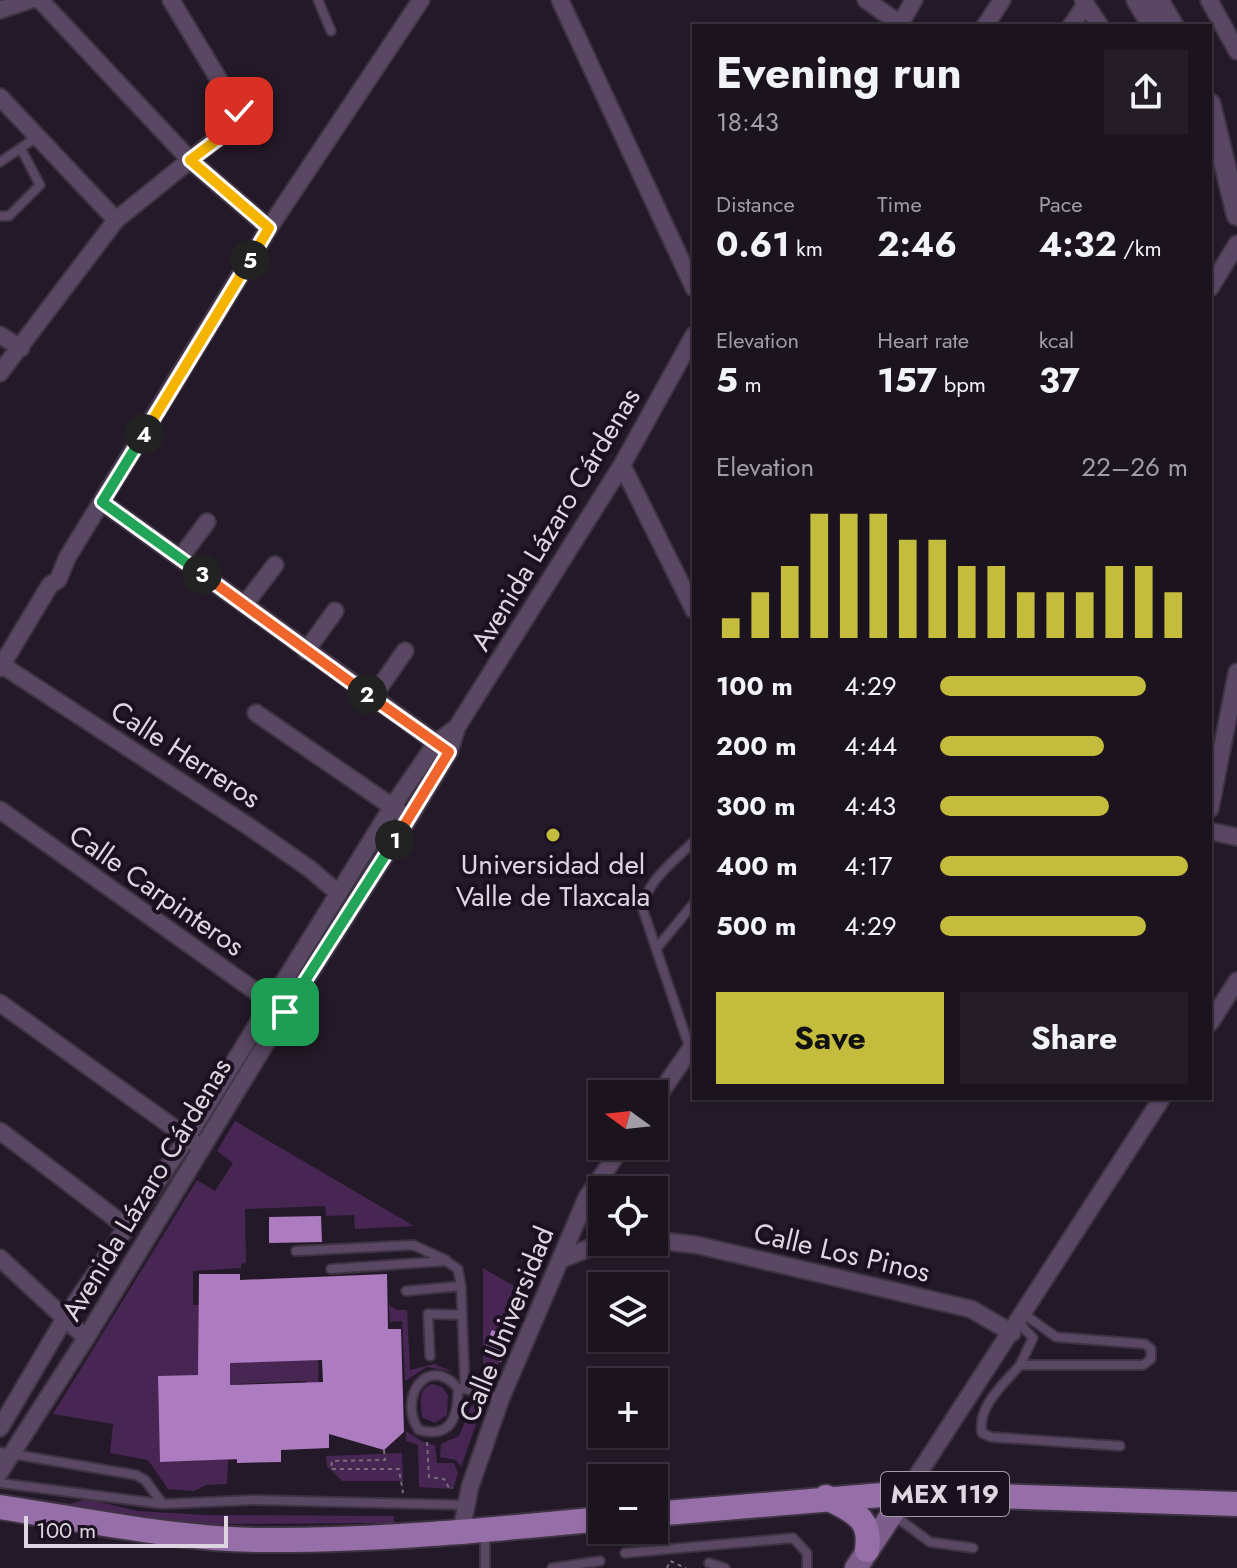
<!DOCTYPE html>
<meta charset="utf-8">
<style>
:root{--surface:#1b131e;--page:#241c27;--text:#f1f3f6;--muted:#a09ea4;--line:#39323c;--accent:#c4bc3d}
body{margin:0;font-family:Jost,sans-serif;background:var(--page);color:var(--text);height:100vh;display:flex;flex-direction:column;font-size:30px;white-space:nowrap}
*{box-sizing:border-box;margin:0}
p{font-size:26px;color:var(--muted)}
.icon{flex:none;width:44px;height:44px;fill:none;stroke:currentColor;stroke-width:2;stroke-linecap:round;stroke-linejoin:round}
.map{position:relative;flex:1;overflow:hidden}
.side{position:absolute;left:692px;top:24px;width:520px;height:1076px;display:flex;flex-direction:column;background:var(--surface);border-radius:0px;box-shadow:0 2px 6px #0004,0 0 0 2px var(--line)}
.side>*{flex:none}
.needle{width:52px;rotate:285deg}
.controls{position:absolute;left:588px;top:1080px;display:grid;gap:16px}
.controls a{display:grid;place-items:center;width:80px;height:80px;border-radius:0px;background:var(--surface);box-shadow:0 2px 6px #0004,0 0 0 2px var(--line);font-size:40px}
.scale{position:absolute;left:24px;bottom:20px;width:204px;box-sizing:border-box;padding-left:8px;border:4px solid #ddd6e0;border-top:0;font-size:22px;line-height:28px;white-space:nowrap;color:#ddd6e0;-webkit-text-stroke:6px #1a101f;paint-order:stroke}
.pin{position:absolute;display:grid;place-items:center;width:68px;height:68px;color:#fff;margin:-34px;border-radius:16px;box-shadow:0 4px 12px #0006}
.km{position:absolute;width:40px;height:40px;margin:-20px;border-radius:50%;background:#222;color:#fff;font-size:22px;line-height:40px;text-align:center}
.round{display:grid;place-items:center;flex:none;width:84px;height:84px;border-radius:0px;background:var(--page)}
.summary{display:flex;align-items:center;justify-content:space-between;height:136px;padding:0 24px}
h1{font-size:44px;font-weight:700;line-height:60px}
.stats{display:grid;grid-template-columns:repeat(3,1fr);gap:12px;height:136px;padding:8px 24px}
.stats div{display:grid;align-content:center}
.stats b{font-size:34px;font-weight:700}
.stats small{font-size:22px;font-weight:400}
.stats p{font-size:22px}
.chart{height:224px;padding:16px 24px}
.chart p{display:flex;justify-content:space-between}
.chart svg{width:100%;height:144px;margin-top:8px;stroke:var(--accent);stroke-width:6}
.action{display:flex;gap:16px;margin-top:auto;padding:16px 24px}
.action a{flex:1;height:92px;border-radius:0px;background:var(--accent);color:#111;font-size:32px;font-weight:700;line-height:92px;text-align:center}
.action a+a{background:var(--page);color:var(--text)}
ul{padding:0 24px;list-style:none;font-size:26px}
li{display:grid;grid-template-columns:128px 96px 1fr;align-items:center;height:60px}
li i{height:20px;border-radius:10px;background:var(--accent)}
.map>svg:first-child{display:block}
.green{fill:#472654}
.building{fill:#ac7bc0;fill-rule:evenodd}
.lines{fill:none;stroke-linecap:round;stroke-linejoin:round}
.service-casing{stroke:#3e3342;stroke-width:12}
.minor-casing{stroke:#3e3342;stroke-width:20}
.tertiary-casing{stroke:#3e3342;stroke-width:24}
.secondary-casing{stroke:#3e3342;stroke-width:26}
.primary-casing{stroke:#3e3342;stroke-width:28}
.path{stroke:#776e7a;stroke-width:2;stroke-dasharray:4 4;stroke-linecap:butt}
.service{stroke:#5a4763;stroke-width:8}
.minor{stroke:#5a4763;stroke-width:16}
.tertiary{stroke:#5a4763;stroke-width:20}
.secondary{stroke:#7d5e8a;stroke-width:22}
.primary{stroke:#976fa8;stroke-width:24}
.split-1-casing{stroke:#fff;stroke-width:16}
.split-2-casing{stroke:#fff;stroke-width:16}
.split-3-casing{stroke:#fff;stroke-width:16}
.split-4-casing{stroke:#fff;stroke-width:16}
.split-5-casing{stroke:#fff;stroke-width:16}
.split-6-casing{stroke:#fff;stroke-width:16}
.split-1{stroke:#22a559;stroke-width:10}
.split-2{stroke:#f0652b;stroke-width:10}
.split-3{stroke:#f0652b;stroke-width:10}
.split-4{stroke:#22a559;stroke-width:10}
.split-5{stroke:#f5b400;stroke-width:10}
.split-6{stroke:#f5b400;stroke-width:10}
.poi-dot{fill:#c4bc3d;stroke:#1a101f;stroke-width:3}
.labels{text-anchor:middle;stroke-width:8;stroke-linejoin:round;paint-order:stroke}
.shield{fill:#1a101f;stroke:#a29ba6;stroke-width:2}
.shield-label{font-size:26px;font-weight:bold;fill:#ddd6e0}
.street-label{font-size:28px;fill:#ddd6e0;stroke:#1a101f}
.poi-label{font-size:28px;fill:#ddd6e0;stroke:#1a101f}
</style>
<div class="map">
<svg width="1237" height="1568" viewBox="0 0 1237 1568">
<rect width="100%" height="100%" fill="#241928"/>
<path class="green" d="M 235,1121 L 414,1226 L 355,1229 L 354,1215 L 326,1216 L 325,1206 L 245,1209 L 246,1263 L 241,1264 L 241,1268 L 193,1271 L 193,1305 L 308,1302 L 317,1278 L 319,1411 L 307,1412 L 306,1381 L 236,1384 L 237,1460 L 228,1460 L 227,1484 L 206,1485 L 194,1491 L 168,1489 L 148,1460 L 110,1453 L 113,1424 L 53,1414 L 197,1180 L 215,1191 L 233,1163 L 217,1151 Z
M 483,1268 L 531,1296 L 493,1375 L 483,1372 Z
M 389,1305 L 397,1310 L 407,1310 L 410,1370 L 434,1364 L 454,1372 L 427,1367 L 405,1381 L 402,1321 L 390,1322 Z
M 432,1384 L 442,1387 L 448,1395 L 447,1415 L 435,1423 L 422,1417 C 421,1404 417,1389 432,1384 Z
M 480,1395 L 483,1396 L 482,1407 L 461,1467 L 456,1460 L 440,1457 L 441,1444 L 459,1436 L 475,1397 Z
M 406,1431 L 423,1442 L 435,1445 L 437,1463 L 454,1463 L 458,1473 L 453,1489 L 419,1487 L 418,1445 L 406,1441 Z
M 402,1453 L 403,1481 L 342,1481 L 327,1466 L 326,1456 Z
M 17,1496 L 70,1504 L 87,1499 L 137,1511 L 206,1515 L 394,1516 L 394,1523 L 223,1524 L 198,1529 L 15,1503 Z"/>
<path class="building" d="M 321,1216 L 322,1242 L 269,1243 L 269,1217 Z
M 199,1274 L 240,1274 L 240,1280 L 387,1274 L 388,1329 L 401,1329 L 404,1432 L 384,1450 L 329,1434 L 329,1448 L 281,1450 L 281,1462 L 237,1463 L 237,1459 L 160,1462 L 158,1376 L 198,1375 ZM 322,1360 L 323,1382 L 230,1385 L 230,1363 Z
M 492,1330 L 511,1338 L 501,1362 L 482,1354 Z"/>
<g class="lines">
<g class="service-casing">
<path id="service" d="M 318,0 L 331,31
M 0,162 L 37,137
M 0,216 L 9,216 L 40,185 L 21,149
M 656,949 L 694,903
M 690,1049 L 643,910 C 644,882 676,860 694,841
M 296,1251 L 413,1245 L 446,1260
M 331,1269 L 446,1261 L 458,1269 L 461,1286 L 465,1389 L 501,1398
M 406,1291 L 461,1286
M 1018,1322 L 1033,1338 L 1020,1365 L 1143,1365 L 1151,1359 L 1151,1349 L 1145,1344 L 1056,1337 L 1024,1314
M 430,1356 L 428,1314 L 462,1315
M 1020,1365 C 1004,1384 977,1406 982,1433 L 991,1437 L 1120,1446
M 458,1388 C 458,1416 452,1439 419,1430 C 397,1400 427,1352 458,1388 L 465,1389
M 0,1452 L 136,1475 L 145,1480 L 162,1503
M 0,1483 L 162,1504 L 254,1500 L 465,1505
M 892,1514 L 930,1542 L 973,1548
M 625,1553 L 793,1538 L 807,1553 L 807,1568
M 709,1563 L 725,1568
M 485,1568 L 485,1533
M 552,1568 L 600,1561"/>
</g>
<g class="minor-casing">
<path id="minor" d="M 40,0 L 190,160 L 269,228
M 560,0 L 694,288
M 866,0 L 903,26
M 1083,0 L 1100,26
M 1209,0 L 1237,51
M 0,10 L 30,0
M 900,24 L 914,0
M 985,26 L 1002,0
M 1071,26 L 1086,4
M 0,97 L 116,220
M 1210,288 L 1237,244
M 0,335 L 21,348
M 0,373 L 116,220 L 242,118 L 171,0
M 622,465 L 694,610
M 102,502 L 445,749
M 180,558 L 207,522
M 245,604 L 275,565
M 306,651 L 335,611
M 2,665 L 251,828 L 310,869 L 338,893
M 0,668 L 50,585 L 58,580 L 67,558 L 269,228 L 421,0
M 372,698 L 405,651
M 256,713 L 400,812
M 1210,809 L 1237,672
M 0,810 L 279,1008
M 1210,831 L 1237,837
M 0,1003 L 195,1143
M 1210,1023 L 1237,981
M 654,1102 L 694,1044
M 0,1131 L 128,1228
M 654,1240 L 697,1245 L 971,1309 L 1012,1333
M 0,1258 L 86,1338
M 560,1260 L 604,1242
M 0,1428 L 65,1318 L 187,1138 L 392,807 L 436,743 L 457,727
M 0,1472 L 86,1338 L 285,1012 L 409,818 L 449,752 L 457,727 L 622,465 L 694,335
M 906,1493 L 1162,1098
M 461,1532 L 470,1487 L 501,1398 L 587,1197 L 623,1146"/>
</g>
<g class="tertiary-casing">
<path id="tertiary" d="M 1137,0 L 1153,26
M 1158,0 L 1173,26
M 1210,104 L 1237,215"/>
</g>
<g class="secondary-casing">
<path id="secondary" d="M 856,1568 L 906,1493"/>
</g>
<g class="primary-casing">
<path id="primary" d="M 826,1497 C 852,1512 872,1516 867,1550
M 0,1507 C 85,1520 174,1539 261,1540 C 374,1541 489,1530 602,1519
M 654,1514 L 906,1493 L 1237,1504"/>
</g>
<path class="path" d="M 427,1442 L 429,1477 L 444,1479 L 449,1488 L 453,1488
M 384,1450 L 385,1460 L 332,1461 L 331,1469 L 399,1469 L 403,1493
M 667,1568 L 670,1561 L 686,1568"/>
<use href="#service" class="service"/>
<use href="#minor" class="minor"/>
<use href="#tertiary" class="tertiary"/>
<use href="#secondary" class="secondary"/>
<use href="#primary" class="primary"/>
</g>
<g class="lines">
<g class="split-1-casing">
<path id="split-1" d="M 285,1012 L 395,840"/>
</g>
<g class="split-2-casing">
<path id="split-2" d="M 367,694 L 449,752 L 395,840"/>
</g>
<g class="split-3-casing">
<path id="split-3" d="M 202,574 L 367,694"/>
</g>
<g class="split-4-casing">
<path id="split-4" d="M 144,434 L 102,502 L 202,574"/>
</g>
<g class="split-5-casing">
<path id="split-5" d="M 144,434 L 250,260"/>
</g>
<g class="split-6-casing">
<path id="split-6" d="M 239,111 L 242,118 L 238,124 L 190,160 L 269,228 L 250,260"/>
</g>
<use href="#split-1" class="split-1"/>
<use href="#split-2" class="split-2"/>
<use href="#split-3" class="split-3"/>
<use href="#split-4" class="split-4"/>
<use href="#split-5" class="split-5"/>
<use href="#split-6" class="split-6"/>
</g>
<circle class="poi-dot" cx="553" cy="835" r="8"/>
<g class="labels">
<rect class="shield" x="881" y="1472" width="128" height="44" rx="6"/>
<g class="shield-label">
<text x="945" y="1503">MEX 119</text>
</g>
<g class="street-label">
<text transform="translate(555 519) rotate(-59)" y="10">Avenida Lázaro Cárdenas</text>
<text transform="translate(186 754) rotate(33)" y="10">Calle Herreros</text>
<text transform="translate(157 890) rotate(35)" y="10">Calle Carpinteros</text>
<text transform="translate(146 1189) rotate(-59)" y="10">Avenida Lázaro Cárdenas</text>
<text transform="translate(842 1252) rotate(13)" y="10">Calle Los Pinos</text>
<text transform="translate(506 1324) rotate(-68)" y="10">Calle Universidad</text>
</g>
<g class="poi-label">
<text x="553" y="874">Universidad del<tspan x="553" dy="32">Valle de Tlaxcala</tspan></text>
</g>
</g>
</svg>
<div class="controls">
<a><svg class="needle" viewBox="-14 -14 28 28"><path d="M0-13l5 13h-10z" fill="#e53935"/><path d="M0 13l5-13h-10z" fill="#a09ea4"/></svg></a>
<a><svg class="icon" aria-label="locate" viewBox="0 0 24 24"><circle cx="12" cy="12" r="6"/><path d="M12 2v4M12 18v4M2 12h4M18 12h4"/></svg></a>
<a><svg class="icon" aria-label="layers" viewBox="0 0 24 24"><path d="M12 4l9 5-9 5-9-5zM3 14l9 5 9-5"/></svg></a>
<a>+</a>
<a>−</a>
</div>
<div class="scale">100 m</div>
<div class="pin" style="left:285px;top:1012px;background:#1e9e55"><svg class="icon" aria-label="arrive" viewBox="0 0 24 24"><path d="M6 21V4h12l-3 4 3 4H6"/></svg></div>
<div class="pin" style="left:239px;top:111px;background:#d93025"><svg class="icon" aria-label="check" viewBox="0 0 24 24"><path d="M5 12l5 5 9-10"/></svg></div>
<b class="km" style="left:395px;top:840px">1</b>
<b class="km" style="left:367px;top:694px">2</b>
<b class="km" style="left:202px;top:574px">3</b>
<b class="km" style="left:144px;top:434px">4</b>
<b class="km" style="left:250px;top:260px">5</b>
<section class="side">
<div class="summary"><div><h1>Evening run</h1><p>18:43</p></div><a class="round"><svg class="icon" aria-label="share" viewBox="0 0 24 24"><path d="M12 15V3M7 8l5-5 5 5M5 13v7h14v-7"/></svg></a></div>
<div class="stats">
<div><p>Distance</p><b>0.61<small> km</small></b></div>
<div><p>Time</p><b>2:46</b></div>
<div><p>Pace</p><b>4:32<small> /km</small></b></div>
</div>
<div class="stats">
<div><p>Elevation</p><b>5<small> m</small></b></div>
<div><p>Heart rate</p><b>157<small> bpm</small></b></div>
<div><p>kcal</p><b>37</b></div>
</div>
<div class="chart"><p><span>Elevation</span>22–26 m</p>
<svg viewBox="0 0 160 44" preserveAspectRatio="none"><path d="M5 44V38M15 44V30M25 44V22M35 44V6M45 44V6M55 44V6M65 44V14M75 44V14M85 44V22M95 44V22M105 44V30M115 44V30M125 44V30M135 44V22M145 44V22M155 44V30"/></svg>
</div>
<ul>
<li><b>100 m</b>4:29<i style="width:83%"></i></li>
<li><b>200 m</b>4:44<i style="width:66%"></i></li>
<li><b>300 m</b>4:43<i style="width:68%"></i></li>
<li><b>400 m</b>4:17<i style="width:100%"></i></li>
<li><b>500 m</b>4:29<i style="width:83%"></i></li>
</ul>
<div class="action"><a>Save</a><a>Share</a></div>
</section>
</div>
